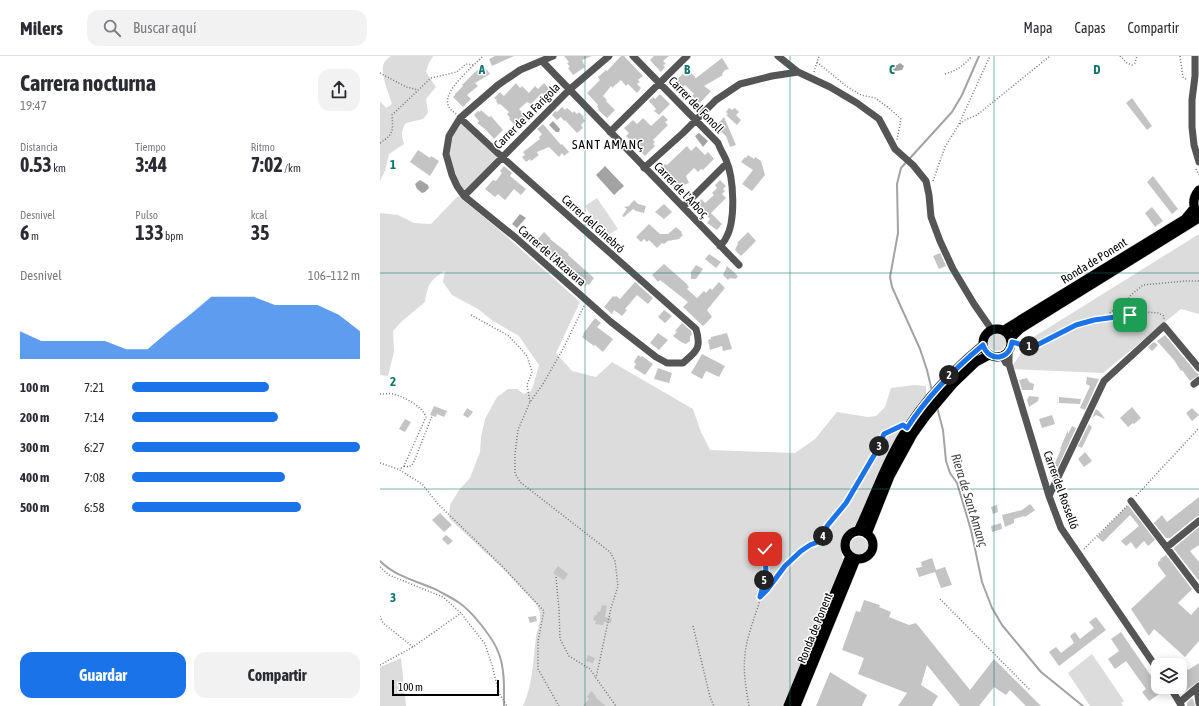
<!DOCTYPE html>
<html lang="es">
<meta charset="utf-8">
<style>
:root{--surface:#fff;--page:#f2f2f3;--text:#2b2b33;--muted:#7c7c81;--line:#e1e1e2;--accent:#1a73e8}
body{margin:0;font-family:"Asap Condensed",sans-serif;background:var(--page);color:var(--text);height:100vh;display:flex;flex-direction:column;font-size:15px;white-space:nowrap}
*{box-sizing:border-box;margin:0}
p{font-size:13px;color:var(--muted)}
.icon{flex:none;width:22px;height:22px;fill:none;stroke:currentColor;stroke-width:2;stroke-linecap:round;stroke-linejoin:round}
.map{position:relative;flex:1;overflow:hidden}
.side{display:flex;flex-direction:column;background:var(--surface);width:380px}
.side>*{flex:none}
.fabs{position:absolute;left:771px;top:602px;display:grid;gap:8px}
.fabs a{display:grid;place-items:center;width:36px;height:36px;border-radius:8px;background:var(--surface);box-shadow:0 2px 10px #0003;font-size:20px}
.scale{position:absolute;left:12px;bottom:10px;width:107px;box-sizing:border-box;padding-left:4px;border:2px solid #000;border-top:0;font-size:11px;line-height:14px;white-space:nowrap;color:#000;-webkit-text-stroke:3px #fff;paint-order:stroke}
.pin{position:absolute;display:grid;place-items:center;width:34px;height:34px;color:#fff;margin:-17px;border-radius:8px;box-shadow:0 2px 6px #0006}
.km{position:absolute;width:20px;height:20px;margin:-10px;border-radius:50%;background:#222;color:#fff;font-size:11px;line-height:20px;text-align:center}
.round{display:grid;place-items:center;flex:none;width:42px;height:42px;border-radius:12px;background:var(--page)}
.summary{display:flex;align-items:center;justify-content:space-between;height:68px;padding:0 20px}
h1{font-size:22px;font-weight:700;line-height:30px}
.figures{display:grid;grid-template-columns:repeat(3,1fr);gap:6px;height:68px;padding:4px 20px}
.figures div{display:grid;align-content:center}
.figures b{font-size:20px;font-weight:700}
.figures small{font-size:11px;font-weight:400}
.figures p{font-size:11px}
.chart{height:112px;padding:8px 20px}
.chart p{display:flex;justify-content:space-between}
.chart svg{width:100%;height:72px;margin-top:4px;fill:var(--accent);opacity:.7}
.button{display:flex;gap:8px;margin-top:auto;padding:8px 20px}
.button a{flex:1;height:46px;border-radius:12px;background:var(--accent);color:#fff;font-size:16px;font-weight:700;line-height:46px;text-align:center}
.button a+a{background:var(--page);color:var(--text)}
ul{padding:0 20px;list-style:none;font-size:13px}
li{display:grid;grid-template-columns:64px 48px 1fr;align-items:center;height:30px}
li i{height:10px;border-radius:5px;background:var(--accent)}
header{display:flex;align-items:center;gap:24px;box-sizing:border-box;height:56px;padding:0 20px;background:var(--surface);border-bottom:1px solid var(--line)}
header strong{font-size:19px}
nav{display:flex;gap:22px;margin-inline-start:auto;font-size:14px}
.search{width:280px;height:36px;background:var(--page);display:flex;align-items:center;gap:10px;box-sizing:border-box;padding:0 14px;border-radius:12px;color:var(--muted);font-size:15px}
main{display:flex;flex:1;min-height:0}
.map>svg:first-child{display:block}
.green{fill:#dcdcdc}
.water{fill:#a3a3a3}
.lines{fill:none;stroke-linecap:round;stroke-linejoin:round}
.stream{stroke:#a3a3a3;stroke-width:2}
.building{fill:#c4c4c4}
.major-casing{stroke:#dbdbdb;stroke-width:10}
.path{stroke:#777;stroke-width:1.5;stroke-dasharray:1 2;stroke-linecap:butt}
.minor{stroke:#555;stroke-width:7}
.major{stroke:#000;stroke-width:9}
.route-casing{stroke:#fff;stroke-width:8}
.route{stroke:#1a73e8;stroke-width:5}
.grid{fill:none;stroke:#0f766e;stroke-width:1;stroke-opacity:0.55}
.labels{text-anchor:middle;stroke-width:3;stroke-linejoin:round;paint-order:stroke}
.street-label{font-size:12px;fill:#000;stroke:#fff}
.neighbourhood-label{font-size:13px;letter-spacing:1px;fill:#000;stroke:#fff}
.water-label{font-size:13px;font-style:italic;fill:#444;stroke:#fff}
.grid-label{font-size:13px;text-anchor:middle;font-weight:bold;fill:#0f766e;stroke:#fff;stroke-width:3;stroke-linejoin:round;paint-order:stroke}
</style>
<header>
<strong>Milers</strong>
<div class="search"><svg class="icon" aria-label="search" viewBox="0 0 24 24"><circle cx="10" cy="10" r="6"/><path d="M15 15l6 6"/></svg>Buscar aquí</div>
<nav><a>Mapa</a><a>Capas</a><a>Compartir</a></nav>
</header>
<main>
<section class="side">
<div class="summary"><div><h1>Carrera nocturna</h1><p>19:47</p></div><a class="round"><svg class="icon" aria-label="share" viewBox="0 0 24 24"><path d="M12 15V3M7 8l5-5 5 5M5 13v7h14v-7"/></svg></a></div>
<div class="figures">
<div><p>Distancia</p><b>0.53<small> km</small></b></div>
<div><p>Tiempo</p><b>3:44</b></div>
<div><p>Ritmo</p><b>7:02<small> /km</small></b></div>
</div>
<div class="figures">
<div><p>Desnivel</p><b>6<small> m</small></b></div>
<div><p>Pulso</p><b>133<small> bpm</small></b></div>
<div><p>kcal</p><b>35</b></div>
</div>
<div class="chart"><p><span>Desnivel</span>106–112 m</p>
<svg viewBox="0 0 160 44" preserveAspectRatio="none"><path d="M0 44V27L10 33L20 33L30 33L40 33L50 38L60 38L70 27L80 17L90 6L100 6L110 6L120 11L130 11L140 11L150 17L160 27V44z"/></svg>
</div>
<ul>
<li><b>100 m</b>7:21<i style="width:60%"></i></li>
<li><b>200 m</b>7:14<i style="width:64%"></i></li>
<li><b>300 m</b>6:27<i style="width:100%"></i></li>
<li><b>400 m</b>7:08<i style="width:67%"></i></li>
<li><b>500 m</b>6:58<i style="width:74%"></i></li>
</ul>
<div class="button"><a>Guardar</a><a>Compartir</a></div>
</section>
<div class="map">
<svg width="819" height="650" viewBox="0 0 819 650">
<rect width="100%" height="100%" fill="#fff"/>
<path class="green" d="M 11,0 L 53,0 L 48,9 L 46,16 L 56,31 L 46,43 L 48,57 L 43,63 L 26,67 C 21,74 21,79 24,88 L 9,98 L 5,115 L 0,125 L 0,45 L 6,52 L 12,48 C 9,38 1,20 3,10 C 4,5 7,3 11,0 Z
M 80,67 L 117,101 L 84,136 C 80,130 78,125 76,118 C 67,96 67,88 80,67 Z
M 78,140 L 117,172 L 200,246 L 176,297 L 192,315 L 216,321 L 232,306 L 313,353 L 321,376 L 330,394 L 415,397 L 435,383 L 457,356 L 488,361 L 496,360 L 505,351 L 511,332 L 534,329 L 546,330 L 546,341 L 479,468 L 465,479 L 461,488 L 463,505 L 403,650 L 143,650 C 153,628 153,604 156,581 C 157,574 161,566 160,560 C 160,555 158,552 156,548 L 124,514 L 69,462 L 70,449 L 79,434 L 90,422 L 100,396 L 101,381 L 105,363 L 117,341 L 128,333 L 137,333 L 144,338 L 151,335 L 154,327 L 159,309 L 139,280 L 113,265 L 98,253 L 72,239 L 63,226 L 65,215 C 49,225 48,228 45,246 L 21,266 L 13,275 L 14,296 L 8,320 L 0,319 L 0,157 L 18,159 L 34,167 L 51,168 Z
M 217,142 L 238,173 L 225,181 L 205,150 Z
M 819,178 L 819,258 L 801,253 L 723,317 L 633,313 L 632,309 C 639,303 641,296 644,287 Z
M608 286a9 9 0 1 1 18 0a9 9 0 1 1-18 0Z
M470 490a9 9 0 1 1 18 0a9 9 0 1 1-18 0Z
M 712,598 L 744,645 L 741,647 L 743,650 L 710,650 L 688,617 Z
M 21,602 L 26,650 L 0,650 L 0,611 Z"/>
<path class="water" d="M 520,7 L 524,10 L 522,14 L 516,15 L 512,14 L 514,9 L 517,9 Z
M 173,65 L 180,73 L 179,76 L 176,76 L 169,69 Z
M 319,77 L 328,85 L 323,91 L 315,80 Z
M 225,110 L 244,130 L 234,139 L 216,119 Z
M 40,124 L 48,129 L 49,132 L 45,136 L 42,137 L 37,133 L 35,128 Z
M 140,158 L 146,162 L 137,172 L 132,168 Z"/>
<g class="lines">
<path class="stream" d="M 552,335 L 547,314 L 540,293 L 512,231 L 510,221 L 518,177 L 517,128 L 521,112 L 572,56 L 582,39 L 599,0
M 557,351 L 563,374 L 566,405 L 570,417 L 577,427 L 591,474 L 602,526 L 612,552 L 622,569 L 661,616 L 703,650
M 0,505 C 16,521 37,525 57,534 C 64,538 72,542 78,546 C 92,555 114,583 119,598 C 125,614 124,634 124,650"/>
</g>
<path class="building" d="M 115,0 L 134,0 L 112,10 L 109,3 Z
M 184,0 L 212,0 L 202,4 L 205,11 L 193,19 L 188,12 L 190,11 L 187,7 L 189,6 Z
M 241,0 L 244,0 L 263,20 L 258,24 L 260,26 L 257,28 L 261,32 L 257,37 L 248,28 L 246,30 L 241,24 L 232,32 L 231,30 L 223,40 L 227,44 L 226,45 L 235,54 L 227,62 L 218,54 L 219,53 L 217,51 L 218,49 L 207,37 L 220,24 L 218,21 L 226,14 L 227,15 Z
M 274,0 L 289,0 L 283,5 L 286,8 L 283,9 L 285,11 L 281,16 L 270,4 Z
M 342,2 L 349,13 L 345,14 L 342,18 L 343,19 L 324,30 L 331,35 L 320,47 L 312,40 L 314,38 L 305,29 L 302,32 L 295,26 L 307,13 L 316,22 Z
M 104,10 L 110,18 L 95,27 L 98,30 L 87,39 L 91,43 L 83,51 L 73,41 L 75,39 L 75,38 L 83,30 L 82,29 L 95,16 Z
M 136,27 L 140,32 L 142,30 L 149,37 L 155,30 L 158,33 L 164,27 L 173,37 L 167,43 L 162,37 L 151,48 L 147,46 L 139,53 L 146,60 L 135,69 L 129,63 L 130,62 L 127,58 L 129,56 L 120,48 L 119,49 L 116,45 L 117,44 L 114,42 L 120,36 L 124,40 Z
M 280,38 L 290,48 L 279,59 L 274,55 L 276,53 L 269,45 L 273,41 L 275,43 Z
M 752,42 L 772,70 L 767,74 L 746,47 Z
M 182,51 L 185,54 L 187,52 L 193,57 L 194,55 L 197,58 L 199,56 L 204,61 L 203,62 L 205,65 L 201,69 L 203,72 L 197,77 L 185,64 L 184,65 L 181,61 L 177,64 L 172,59 L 175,55 L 177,56 Z
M 349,52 L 352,54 L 355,52 L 359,56 L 356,59 L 361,64 L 357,69 L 346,59 L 348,58 L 346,56 Z
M 101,54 L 109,61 L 111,60 L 123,74 L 114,83 L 105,73 L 97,67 L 99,65 L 94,59 L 98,55 L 100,56 Z
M 283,59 L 288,64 L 285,66 L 288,69 L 273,84 L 275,86 L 273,88 L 275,90 L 265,100 L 255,90 L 256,90 L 246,80 L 249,77 L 244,72 L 253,64 L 257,68 L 263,62 L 271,70 Z
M 344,61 L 356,89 L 350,91 L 346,80 L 340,75 L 341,73 L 337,69 Z
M 163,68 L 181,89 L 182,88 L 189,96 L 184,100 L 182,97 L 179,101 L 169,91 L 157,96 L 157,97 L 159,99 L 151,105 L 150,103 L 146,106 L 142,101 L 145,99 L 143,96 L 160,83 L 159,81 L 162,78 L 157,73 Z
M 307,90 L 311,95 L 316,90 L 325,99 L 328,96 L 334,103 L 323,114 L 321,113 L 318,116 L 314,112 L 306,120 L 309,127 L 301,130 L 297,135 L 291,129 L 292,127 L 279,114 L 285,108 L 287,109 Z
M 38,94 L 50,102 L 51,100 L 59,105 L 50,120 L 30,106 Z
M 368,99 L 374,103 L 375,101 L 381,105 L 385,119 L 372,135 L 362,128 L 373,114 L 361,106 L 365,101 L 366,102 Z
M 124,110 L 132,117 L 130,120 L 146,133 L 141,139 L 134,133 L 125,144 L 118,138 L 115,141 L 105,133 L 113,124 L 116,125 L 122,117 L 120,115 Z
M 773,120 L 798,153 L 792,158 L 767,126 Z
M 340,124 L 346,130 L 343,133 L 345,135 L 342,138 L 346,142 L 331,157 L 342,168 L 337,174 L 327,167 L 330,163 L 321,153 L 319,155 L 314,150 L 321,143 L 325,147 L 334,139 L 332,137 L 337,132 L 335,129 Z
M 254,144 L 258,148 L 266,150 L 264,157 L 256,155 L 253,153 L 244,161 L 242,160 L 247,153 L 244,151 L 249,150 Z
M 284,148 L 292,156 L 284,163 L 275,156 Z
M 772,151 L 783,165 L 775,171 L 765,157 Z
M 269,168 L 280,178 L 288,178 L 296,171 L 302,176 L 301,177 L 303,179 L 299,183 L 288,185 L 284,188 L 282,187 L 277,192 L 269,184 L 267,186 L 264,183 L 261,186 L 256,181 Z
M 164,176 L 171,183 L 170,183 L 189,198 L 188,199 L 214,222 L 209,229 L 207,228 L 206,230 L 200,226 L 202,224 L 175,202 L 172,205 L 154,187 Z
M 368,176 L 376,185 L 361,200 L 355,194 L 358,187 L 357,187 Z
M 560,197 L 566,210 L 559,213 L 553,200 Z
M 329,198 L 341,206 L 336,212 L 325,203 Z
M 284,208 L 308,229 L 307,229 L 309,231 L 307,233 L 317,242 L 324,235 L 326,237 L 330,232 L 332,234 L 339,226 L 345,232 L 327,254 L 332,261 L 323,270 L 303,251 L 308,246 L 280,224 L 278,226 L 272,219 Z
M 316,209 L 323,213 L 316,223 L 311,223 L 311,216 Z
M 347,210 L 356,218 L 358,221 L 355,223 L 350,222 L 348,224 L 343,219 Z
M 255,226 L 273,242 L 268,248 L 257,239 L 245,253 L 247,254 L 242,260 L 234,254 L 232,258 L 224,251 L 233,240 L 235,241 L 236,240 L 240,243 Z
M 284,254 L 292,260 L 285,267 L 278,261 Z
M 215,262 L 221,267 L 217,271 L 233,283 L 223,296 L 215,289 L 214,290 L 202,281 L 204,278 L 203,278 Z
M 302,267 L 311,275 L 312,279 L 310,280 L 310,285 L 306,288 L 301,286 L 293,280 L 297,276 L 295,275 Z
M 278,277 L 288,284 L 279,294 L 270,287 Z
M 347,277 L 352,293 L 343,295 L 342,290 L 330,294 L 328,284 L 331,283 L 331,281 Z
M 785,279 L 815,315 L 819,319 L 810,325 L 802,314 L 801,315 L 794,304 L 777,285 Z
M 774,286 L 778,289 L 772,295 L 768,291 Z
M 322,298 L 345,310 L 339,321 L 326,315 L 322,323 L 311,317 Z
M 258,299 L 261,301 L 262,300 L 273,308 L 265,319 L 254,312 L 256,308 L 254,306 Z
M 278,312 L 292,317 L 289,327 L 274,323 Z
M 707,321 L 719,323 L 705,354 L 700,352 L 710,330 L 706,328 Z
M 647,322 L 649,326 L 654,328 L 653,334 L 642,334 L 639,324 Z
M 649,340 L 659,341 L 658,345 L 649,351 L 647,344 Z
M 679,341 L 701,343 L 700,348 L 679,347 Z
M 54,350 L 67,355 L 64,361 L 57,358 L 56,361 L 50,359 Z
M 752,351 L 761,362 L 754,368 L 753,367 L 748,371 L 740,362 Z
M 87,352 L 93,356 L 88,362 L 83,359 Z
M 812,352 L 819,359 L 812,365 L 806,357 Z
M 716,353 L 720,356 L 725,363 L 716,359 L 712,362 Z
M 672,359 L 675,368 L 662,372 L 659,363 Z
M 25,363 L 31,366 L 25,376 L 19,373 Z
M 709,368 L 712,371 L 702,392 L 698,390 Z
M 692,370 L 696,372 L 678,411 L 674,409 L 681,393 L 680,393 L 688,374 L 688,378 Z
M 705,396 L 712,405 L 704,411 L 698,403 Z
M 819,441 L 819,460 L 816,461 L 790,482 L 786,482 L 774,467 L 782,459 L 787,466 Z
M 650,448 L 655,454 L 645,461 L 644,460 L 634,463 L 634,467 L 625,471 L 622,459 L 642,454 Z
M 617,449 L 618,456 L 613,458 L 611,451 Z
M 748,449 L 775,484 L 768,490 L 764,485 L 756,493 L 751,486 L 746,490 L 741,485 L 759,470 L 750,459 L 723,486 L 717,481 Z
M 60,457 L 72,469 L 64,476 L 52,464 Z
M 621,467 L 622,473 L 612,476 L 611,470 Z
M 819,471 L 819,489 L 810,495 L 819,506 L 819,525 L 794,493 L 795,491 Z
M 66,479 L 73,485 L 68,489 L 62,483 Z
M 786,499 L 812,533 L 798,547 L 811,559 L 819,550 L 819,585 L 805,601 L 774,573 L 769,580 L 751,553 L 786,520 L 778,509 L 778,506 L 781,504 L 780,503 Z
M 552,502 L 556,514 L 565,511 L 572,529 L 561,532 L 555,516 L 539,521 L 536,512 L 542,511 L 541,506 Z
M 178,510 L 188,518 L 184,524 L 173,517 Z
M 484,544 L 500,549 L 499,551 L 511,556 L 509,561 L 529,569 L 536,567 L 590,634 L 614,603 L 661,650 L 646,650 L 630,634 L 626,639 L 614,631 L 599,650 L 580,650 L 547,609 L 541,629 L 558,640 L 552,650 L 518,650 L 527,637 L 478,618 L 484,602 L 462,594 L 476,555 L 480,556 Z
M 222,549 L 227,550 L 225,561 L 232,562 L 231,567 L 224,566 L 223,569 L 215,568 L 216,565 L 213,564 L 215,559 L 217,559 L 218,555 L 220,556 Z
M 156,560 L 157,565 L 150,567 L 148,561 Z
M 716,561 L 726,574 L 679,610 L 669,596 L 676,591 L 681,597 L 694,587 L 690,580 L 695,576 L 700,583 L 714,572 L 709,566 Z
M 741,576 L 782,636 L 769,645 L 762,636 L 766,633 L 746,605 L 735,613 L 728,603 L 739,595 L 731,583 Z
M 208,599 L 215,602 L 213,607 L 206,605 Z
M 800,604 L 808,614 L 819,607 L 819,625 L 804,636 L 800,631 Z
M 450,616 L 487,639 L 482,650 L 436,650 Z
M 211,635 L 215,639 L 216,642 L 226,650 L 203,650 L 209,643 L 207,641 Z
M 812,642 L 813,643 L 815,650 L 807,650 L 807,647 Z"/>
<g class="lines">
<g class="major-casing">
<path id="major" d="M 817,158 C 812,149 813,141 819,134
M603 287a14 14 0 1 1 28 0a14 14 0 1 1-28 0Z
M 624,274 L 805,163 L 814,152
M 631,282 L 640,273 L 819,162
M465 489a14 14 0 1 1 28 0a14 14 0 1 1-28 0Z
M 478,475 C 490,450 500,422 513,397 C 534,355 567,319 603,289
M 487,478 L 510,420 L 533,378 L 546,360 L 573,328 L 596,306 L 609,299
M 408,650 L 470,500
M 416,650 L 476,503"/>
</g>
<path class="path" d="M 740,0 L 747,7 L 752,9 L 755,7 L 757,0
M 800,0 L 803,21 L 807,24
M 437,6 L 466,30 L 481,39 L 495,42 L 509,52 L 521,63 L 517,84
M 434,16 L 439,0
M 0,17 L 26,31 L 38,34
M 565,18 C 578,14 583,10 592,0
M 76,58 C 74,56 70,54 69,51 C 60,36 93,11 103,0
M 580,68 L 585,64 L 597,59 L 670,0
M 0,87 C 14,78 13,75 12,59 L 51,22 L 77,16 L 86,8 L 95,9
M 816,113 L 819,119
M 553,125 L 565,91 L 578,70 L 610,0
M 204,250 L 183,293 L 163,328 L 150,346 L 138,374 L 135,398 L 135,417 L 140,426 L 230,496 L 235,505 L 238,530 L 231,552 L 216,622 L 236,650
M 91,259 L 129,280 L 147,300 L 152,316 L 147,329 L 150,346
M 723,263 L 732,255 L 743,249 L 751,239 L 763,229 L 805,225 L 819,225
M 637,288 L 646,290 L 655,290 L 696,269 L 714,264 L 750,259 L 767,256 L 778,257 L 784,260 L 784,263
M 0,338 C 4,338 9,337 13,338 C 23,340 43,351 46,361 L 24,410 L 20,413
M 0,407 L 18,413 L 42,428 L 58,448 L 123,511 L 164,555 L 158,585 L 158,613 L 179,650
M 24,410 L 29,411 L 33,408 L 52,360
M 756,440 L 819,372
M 704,493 L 747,450
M 0,511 L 9,519 L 63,541 L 81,557 L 105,588 L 112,609 L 119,637 L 127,650
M 176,521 L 179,554 L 180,583 L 189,600 L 210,613 L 216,622
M 380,541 L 387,534 L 405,510 L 421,495 L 431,489 L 440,485 L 443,481 L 446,476 L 447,470 L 466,447 L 496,396 L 504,379 L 518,372
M 560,543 L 650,634
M 0,560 L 3,567 L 33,591
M 313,570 L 330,641 L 334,650
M 0,609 L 33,591 L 81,557
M 369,650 C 366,632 363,616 365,598 C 368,571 383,545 386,518 C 386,510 385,501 385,493"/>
<path class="minor" d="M 253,0 L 338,87 C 340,93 344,99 346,104 C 354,122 356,165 346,182 C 345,185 342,187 340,190
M 398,0 L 418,16 L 450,31 L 477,47 L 499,63 L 515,93 L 533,109 L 546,125 L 549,139 L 551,161 L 560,185 L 573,213 L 594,248 L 612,274
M 815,0 L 815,20 L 812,44 L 812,71 L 814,89 L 819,106
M 162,5 L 359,209
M 80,62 L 122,101 L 316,273 C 322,293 316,295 303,307 L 287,307 L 276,301 L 231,266 L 136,182 L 84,140 L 77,130 L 72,119 L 66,98 L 69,80 L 80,62 L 118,29 L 140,14 L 173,0
M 230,76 L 307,0
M 264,112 L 303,77 L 336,44 L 360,28 L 392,20 L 418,16
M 84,140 L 189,34 L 229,0
M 303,151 L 347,107
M 629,295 L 629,308 L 669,440 L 681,472 L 778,614
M 622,300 L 626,307 L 629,308
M 814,328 L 819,324
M 669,440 L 724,325 L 784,270 L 819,312
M 751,445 L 819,534
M 787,491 L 819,465
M 790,631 L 801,649
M 817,632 L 819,647
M 800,646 L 819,630"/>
<use href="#major" class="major"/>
</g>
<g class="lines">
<g class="route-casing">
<path id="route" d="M 385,493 L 386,518 L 380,541 L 387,534 L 405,510 L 421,495 L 430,489 L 440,485 L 443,481 L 446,476 L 447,470 L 466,447 L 496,396 L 504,378 L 523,369 L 527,372 C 548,340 574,313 603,289 C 609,307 630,304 632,286 L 646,290 L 655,290 L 696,269 L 714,264 L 750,259"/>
</g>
<use href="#route" class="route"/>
</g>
<path class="grid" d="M 205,0 L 205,650M 410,0 L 410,650M 614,0 L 614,650M 0,217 L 819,217M 0,433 L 819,433"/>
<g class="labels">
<g class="street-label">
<text transform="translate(316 49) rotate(46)" y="4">Carrer del Fonoll</text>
<text transform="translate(147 60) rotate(-45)" y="4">Carrer de la Farigola</text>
<text transform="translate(301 134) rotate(46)" y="4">Carrer de l'Arboç</text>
<text transform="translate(213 168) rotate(42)" y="4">Carrer del Ginebró</text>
<text transform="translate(172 200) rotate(41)" y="4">Carrer de l'Atzavara</text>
<text transform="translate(714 205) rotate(-32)" y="4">Ronda de Ponent</text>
<text transform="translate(681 434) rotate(70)" y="4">Carrer del Rosselló</text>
<text transform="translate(435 572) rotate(-68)" y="4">Ronda de Ponent</text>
</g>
<g class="neighbourhood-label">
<text x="228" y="93">SANT AMANÇ</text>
</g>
<g class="water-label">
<text transform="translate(590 444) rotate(73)" y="5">Riera de Sant Amanç</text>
</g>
</g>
<g class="grid-label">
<text x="102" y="18">A</text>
<text x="307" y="18">B</text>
<text x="512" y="18">C</text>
<text x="717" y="18">D</text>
<text x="13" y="113">1</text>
<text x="13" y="330">2</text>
<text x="13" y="546">3</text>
</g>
</svg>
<div class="fabs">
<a><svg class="icon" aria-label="layers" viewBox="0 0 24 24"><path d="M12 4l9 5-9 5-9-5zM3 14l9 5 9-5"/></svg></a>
</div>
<div class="scale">100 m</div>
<div class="pin" style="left:750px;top:259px;background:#1e9e55"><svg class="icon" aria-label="arrive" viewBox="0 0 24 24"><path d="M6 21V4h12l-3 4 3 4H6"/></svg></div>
<div class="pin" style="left:385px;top:493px;background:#d93025"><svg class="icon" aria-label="check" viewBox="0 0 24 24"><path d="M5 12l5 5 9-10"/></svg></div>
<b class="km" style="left:649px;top:290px">1</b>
<b class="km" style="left:569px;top:319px">2</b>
<b class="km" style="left:499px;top:390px">3</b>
<b class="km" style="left:443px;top:480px">4</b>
<b class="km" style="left:384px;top:524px">5</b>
</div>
</main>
